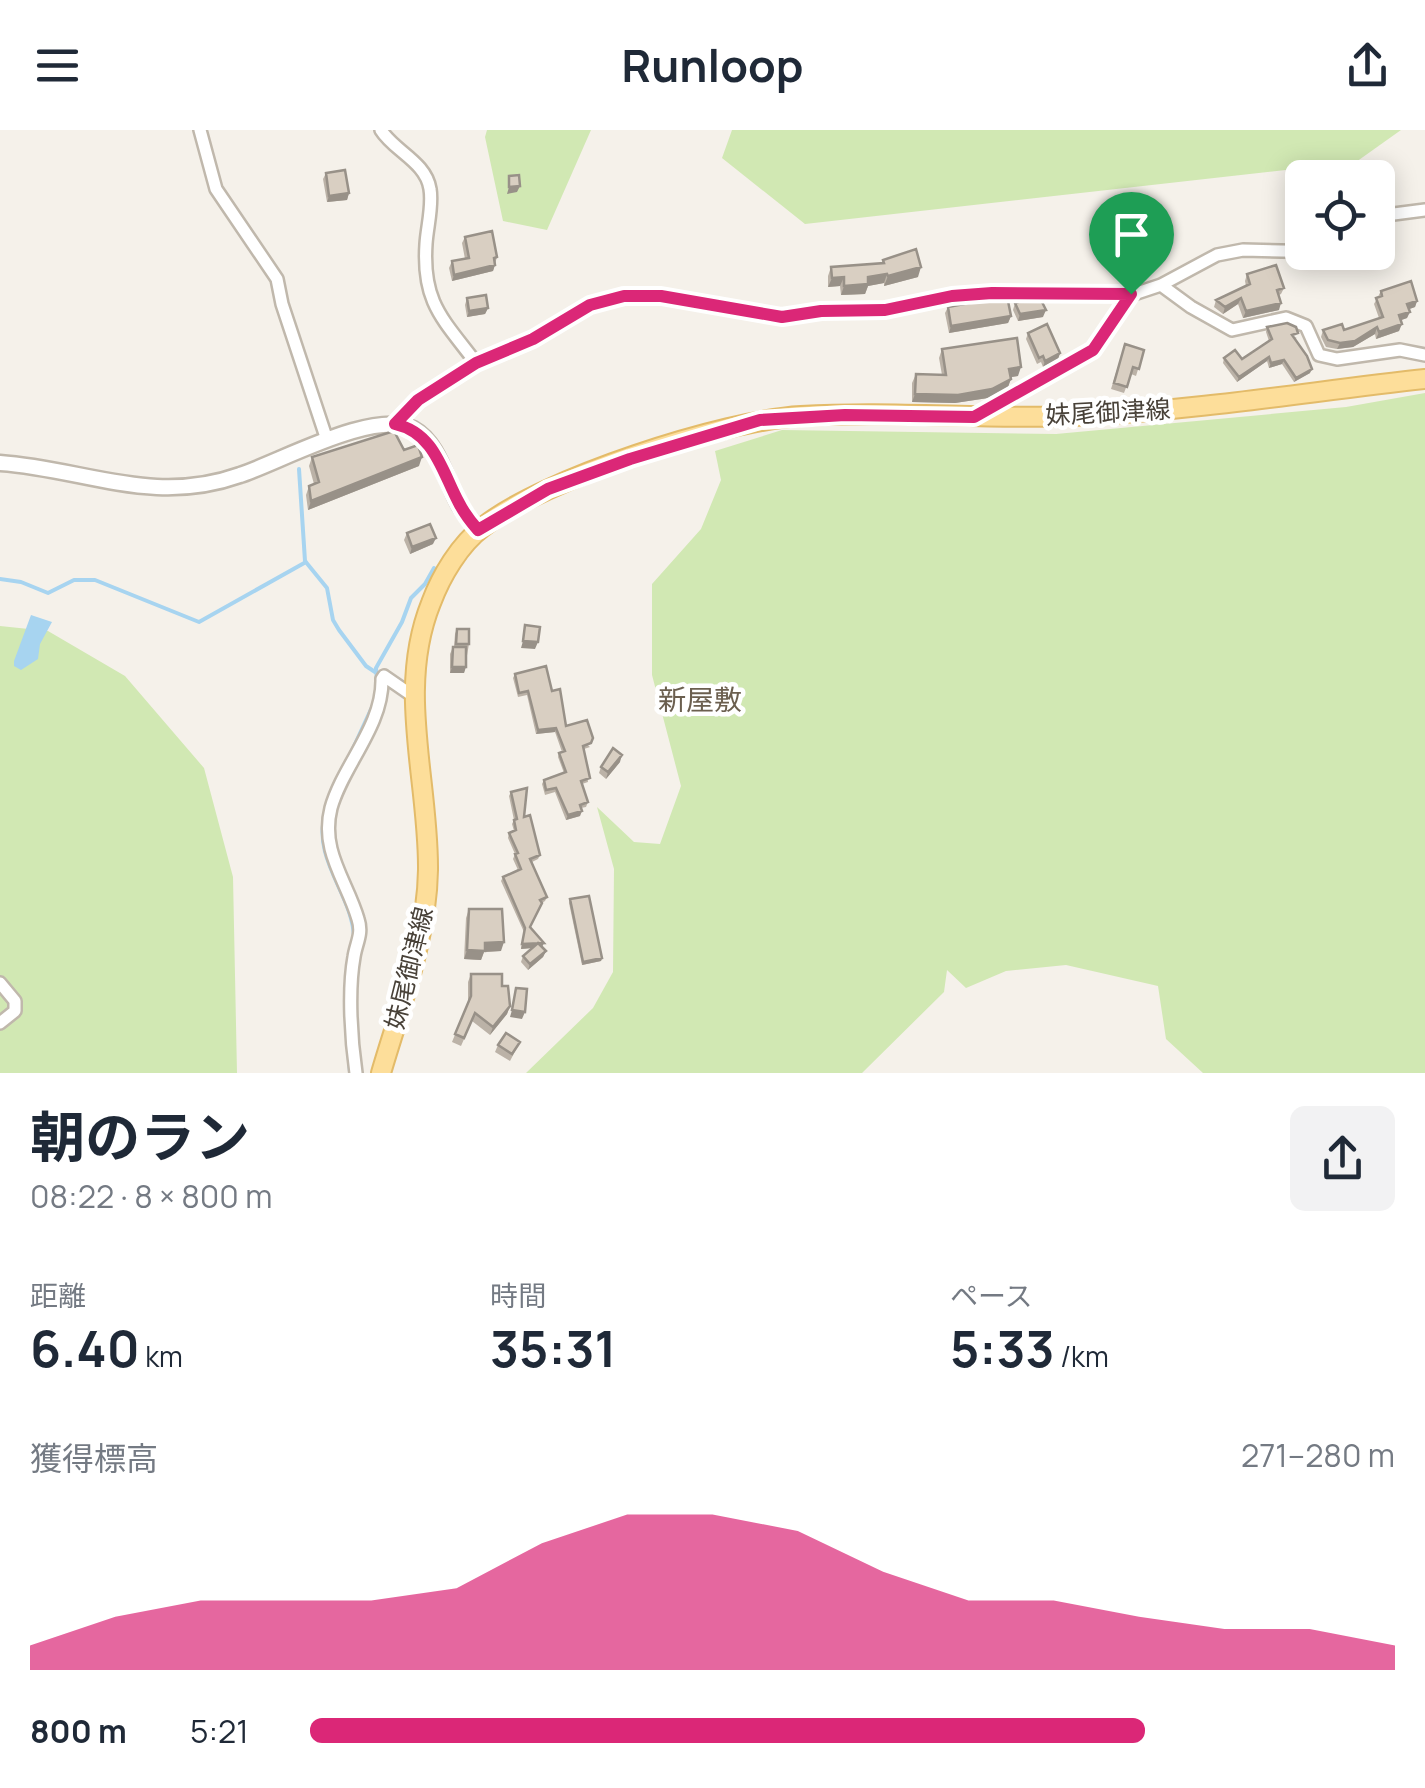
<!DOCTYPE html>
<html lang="ja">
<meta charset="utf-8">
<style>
:root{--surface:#fff;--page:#f2f2f3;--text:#1f2937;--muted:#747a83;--accent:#db2777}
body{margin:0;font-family:Manrope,"Noto Sans JP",sans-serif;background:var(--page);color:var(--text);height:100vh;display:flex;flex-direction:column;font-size:38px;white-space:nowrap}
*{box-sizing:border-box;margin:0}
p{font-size:32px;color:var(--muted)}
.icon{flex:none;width:55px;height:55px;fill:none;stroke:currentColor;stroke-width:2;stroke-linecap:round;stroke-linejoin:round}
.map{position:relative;height:943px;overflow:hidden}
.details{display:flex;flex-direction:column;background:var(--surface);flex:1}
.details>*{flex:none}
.buttons{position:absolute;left:1285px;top:30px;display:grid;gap:20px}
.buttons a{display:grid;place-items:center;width:110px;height:110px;border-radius:15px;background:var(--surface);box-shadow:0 5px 25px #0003;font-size:50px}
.pin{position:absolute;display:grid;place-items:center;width:85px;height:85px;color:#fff;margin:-102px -42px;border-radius:50% 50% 50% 0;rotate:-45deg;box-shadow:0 0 10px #0007}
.pin .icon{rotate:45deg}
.round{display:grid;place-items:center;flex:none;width:105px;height:105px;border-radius:15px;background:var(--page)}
.head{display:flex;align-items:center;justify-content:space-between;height:170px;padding:0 30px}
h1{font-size:55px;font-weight:700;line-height:75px}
.stats{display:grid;grid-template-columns:repeat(3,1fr);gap:15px;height:170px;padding:10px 30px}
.stats div{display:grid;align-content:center}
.stats b{font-size:50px;font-weight:700}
.stats small{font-size:28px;font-weight:400}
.stats p{font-size:28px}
.chart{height:280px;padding:20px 30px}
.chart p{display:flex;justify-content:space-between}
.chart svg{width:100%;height:180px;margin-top:10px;fill:var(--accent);opacity:.7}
ul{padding:0 30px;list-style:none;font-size:32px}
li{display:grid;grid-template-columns:160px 120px 1fr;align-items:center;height:75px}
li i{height:25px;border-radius:12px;background:var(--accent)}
header{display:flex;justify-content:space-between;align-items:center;height:130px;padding:0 30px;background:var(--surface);font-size:45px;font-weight:700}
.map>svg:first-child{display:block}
.green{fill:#d1e8b3}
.water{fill:#a7d4f0}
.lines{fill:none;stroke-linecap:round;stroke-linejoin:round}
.stream{stroke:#a7d4f0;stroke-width:4}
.minor-casing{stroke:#c0b8ac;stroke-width:16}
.tertiary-casing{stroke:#c0b8ac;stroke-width:19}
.primary-casing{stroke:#e3bb69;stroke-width:22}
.minor{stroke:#fff;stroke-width:11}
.tertiary{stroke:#fff;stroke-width:14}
.primary{stroke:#fdde9a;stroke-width:18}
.wall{fill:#bbb2a7}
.shaded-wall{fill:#989188}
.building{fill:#d9cfc2;stroke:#989188;stroke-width:2.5}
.route-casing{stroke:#fff;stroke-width:20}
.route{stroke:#db2777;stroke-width:12}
.labels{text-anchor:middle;stroke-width:9;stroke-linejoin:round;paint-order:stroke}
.street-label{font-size:25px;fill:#484138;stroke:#fff}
.neighbourhood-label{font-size:28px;fill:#6b5f4f;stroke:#fff}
</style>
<header><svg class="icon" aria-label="menu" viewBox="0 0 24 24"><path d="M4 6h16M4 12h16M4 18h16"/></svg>Runloop<svg class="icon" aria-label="share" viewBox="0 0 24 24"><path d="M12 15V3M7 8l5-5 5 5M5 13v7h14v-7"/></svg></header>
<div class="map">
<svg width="1425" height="943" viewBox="0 0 1425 943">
<rect width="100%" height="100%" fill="#f5f1ea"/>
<path class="green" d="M 487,0 L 591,0 L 547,100 L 503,91 L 485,7 Z
M 732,0 L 1401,0 L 1356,32 L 805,94 L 722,28 Z
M 1425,263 L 1425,943 L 1203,943 L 1166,909 L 1158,856 L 1066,835 L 1006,841 L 966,858 L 947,840 L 944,862 L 862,943 L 526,943 L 593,878 L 613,842 L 614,739 L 597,677 L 634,712 L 660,714 L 681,656 L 652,545 L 652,454 L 701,399 L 721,350 L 715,321 L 782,300 L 1056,304 L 1346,277 Z
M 0,496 L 48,501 L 125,546 L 204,638 L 233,747 L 237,943 L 0,943 Z"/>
<path class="water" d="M 31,485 L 52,492 L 40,514 L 38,529 L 21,540 L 14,536 L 14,531 Z"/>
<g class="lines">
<path class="stream" d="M 299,339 L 305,431 L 327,458 L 333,490 L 339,500 L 366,536 L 375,542
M 0,449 L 21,452 L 48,463 L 74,450 L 95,450 L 199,492 L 306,432
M 377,551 L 376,538 L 402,492 L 411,468 L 425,454 L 434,438
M 350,625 L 373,575
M 325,684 C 312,730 353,765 354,808
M 346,897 L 350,942"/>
<g class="minor-casing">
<path id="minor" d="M 200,0 L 216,59 L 277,149 L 282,174 L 327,310
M 381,0 C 394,21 426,32 430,59 C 433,76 427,97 426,114 C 422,173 443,189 476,233
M 1378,91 L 1386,85 L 1425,80
M 1161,155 L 1191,177 L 1232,200 L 1286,188 L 1306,196 L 1319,225 L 1337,229 L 1400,220 L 1425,225
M 981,283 L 1093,220 L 1131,165
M 395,294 L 418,270 L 476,233 L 533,209 L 590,175 L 624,166 L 661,166 L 782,187 L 821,181 L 885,180 L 952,166 L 992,163 L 1131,165 L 1161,155 L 1217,125 L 1243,120 L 1328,122
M 0,853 L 15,871 L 15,881 L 0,893
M 356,943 C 351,909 348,860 354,827 C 356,813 363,804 358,789 C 347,751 320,721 331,678 C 343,635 383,596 382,549 L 384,546 L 413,566"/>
</g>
<g class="tertiary-casing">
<path id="tertiary" d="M 0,333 C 85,339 153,376 240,345 C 280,332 374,279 413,299 C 439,313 446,352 460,376 C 465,384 472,392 478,400"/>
</g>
<g class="primary-casing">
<path id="primary" d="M 381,943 C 400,878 427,809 428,740 C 429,651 396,560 431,473 C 441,446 460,414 483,397 C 542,349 725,290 801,286 C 899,280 997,291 1095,285 C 1205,279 1315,261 1425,249"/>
</g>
<use href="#minor" class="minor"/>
<use href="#tertiary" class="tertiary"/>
<use href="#primary" class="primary"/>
</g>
<path class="wall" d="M 326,43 L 349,63 L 347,70 L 327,72 L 323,49 Z
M 465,107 L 497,127 L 493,141 L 452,151 L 449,138 L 452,131 L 465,129 L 462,113 Z
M 883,130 L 918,147 L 884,156 L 884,153 L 868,156 L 865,164 L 841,165 L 840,156 L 828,157 L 828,146 L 831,137 L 882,133 Z
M 1247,144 L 1284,158 L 1281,164 L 1279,165 L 1279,180 L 1243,188 L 1238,174 L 1223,184 L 1214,177 L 1216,170 L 1246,156 L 1245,151 Z
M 1381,161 L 1417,171 L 1415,177 L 1409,179 L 1407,188 L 1401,190 L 1399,201 L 1376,209 L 1375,204 L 1353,217 L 1337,219 L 1326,217 L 1321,207 L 1323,200 L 1344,200 L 1379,188 L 1374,174 Z
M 467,168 L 488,178 L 485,184 L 467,187 L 465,175 Z
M 1015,173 L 1043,187 L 1018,191 L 1013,180 Z
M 948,177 L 1011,186 L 1008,193 L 949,203 L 945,183 Z
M 1267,197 L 1297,208 L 1294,209 L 1310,243 L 1294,252 L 1282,234 L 1269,238 L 1267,231 L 1237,252 L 1223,233 L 1224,228 L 1242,229 L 1269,211 L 1266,202 Z
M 1028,203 L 1060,223 L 1058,229 L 1043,237 L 1041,232 L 1037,234 L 1026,209 Z
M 1125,214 L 1144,220 L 1136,246 L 1131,244 L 1124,263 L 1111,259 Z
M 942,219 L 1018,246 L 1011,247 L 1008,257 L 988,268 L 955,273 L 912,272 L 912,253 L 916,244 L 942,245 L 939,228 Z
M 404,320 L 419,336 L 308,380 L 306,365 L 309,356 L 314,354 L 309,336 L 312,327 Z
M 407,403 L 433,414 L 410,424 L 404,410 Z
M 457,499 L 469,514 L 464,543 L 450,543 L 450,524 L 453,517 L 454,517 L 455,504 Z
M 515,544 L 552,561 L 566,596 L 590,617 L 584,619 L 588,652 L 582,654 L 588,672 L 586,677 L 581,678 L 580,686 L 566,690 L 555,662 L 545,665 L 542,654 L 544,650 L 564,643 L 558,627 L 559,623 L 562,622 L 555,602 L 536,604 L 527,565 L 518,567 L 513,548 Z
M 620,632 L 606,649 L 599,643 L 601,637 Z
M 511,662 L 524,687 L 540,725 L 538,729 L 532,732 L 547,767 L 545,771 L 542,773 L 530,797 L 546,821 L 543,827 L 528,840 L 521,832 L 523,826 L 533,818 L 521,819 L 524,802 L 501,751 L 503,747 L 518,740 L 513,729 L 515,724 L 508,708 L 509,703 L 514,701 L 512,694 L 514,690 L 509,666 Z
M 570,769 L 602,828 L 601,831 L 582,835 L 569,773 Z
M 469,779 L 501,821 L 484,822 L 481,830 L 464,829 L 466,788 Z
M 471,844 L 502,856 L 510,876 L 507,884 L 490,905 L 472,891 L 461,916 L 452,912 L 468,873 L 468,852 Z
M 520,912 L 510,931 L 495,922 L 498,915 Z"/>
<path class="shaded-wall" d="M 520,56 L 517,62 L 507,64 L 509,57 Z
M 349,63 L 347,70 L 327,72 L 329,66 Z
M 495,135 L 493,141 L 452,151 L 454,145 Z
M 921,137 L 918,147 L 884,156 L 888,146 Z
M 887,144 L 884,153 L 868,156 L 865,164 L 841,165 L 844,156 L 868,147 Z
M 844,147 L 840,156 L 828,157 L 832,148 Z
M 1241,168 L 1238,174 L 1223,184 L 1225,177 Z
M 1417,171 L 1415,177 L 1404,181 L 1407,174 Z
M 1281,173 L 1279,180 L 1243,188 L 1246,181 Z
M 488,178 L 485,184 L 467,187 L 469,181 Z
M 1046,180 L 1043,187 L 1018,191 L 1020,184 Z
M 1410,182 L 1407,188 L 1396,192 L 1399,185 Z
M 1011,186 L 1008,193 L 949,203 L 951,196 Z
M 1402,194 L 1399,201 L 1376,209 L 1379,202 Z
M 1377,197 L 1375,204 L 1353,217 L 1337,219 L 1340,213 Z
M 1060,223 L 1058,229 L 1043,237 L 1045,231 Z
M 1269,227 L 1267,231 L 1237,252 L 1239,247 Z
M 1284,230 L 1282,234 L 1269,238 L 1271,233 Z
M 1021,237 L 1018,246 L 1005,248 L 1009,239 Z
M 1312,239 L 1310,243 L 1294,252 L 1296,248 Z
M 1011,249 L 1008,257 L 988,268 L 955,273 L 912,272 L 915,264 Z
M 422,327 L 419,336 L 308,380 L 311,371 Z
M 436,408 L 433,414 L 410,424 L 412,417 Z
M 523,511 L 538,512 L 535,519 L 521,518 Z
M 452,537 L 466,537 L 464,543 L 450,543 Z
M 556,598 L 555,602 L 536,604 L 538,600 Z
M 622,625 L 620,632 L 606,649 L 608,642 Z
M 582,681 L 580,686 L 566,690 L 568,685 Z
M 504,812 L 501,821 L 484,822 L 481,830 L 464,829 L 467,820 L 485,813 Z
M 544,813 L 542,817 L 521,819 L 522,814 Z
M 546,821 L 543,827 L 528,840 L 530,834 Z
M 602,828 L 601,831 L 582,835 L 583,832 Z
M 510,876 L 507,884 L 490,905 L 493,897 Z
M 512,880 L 525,882 L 522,889 L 510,887 Z"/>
<path class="building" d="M 345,40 L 349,63 L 329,66 L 326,43 Z
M 519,45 L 520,56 L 509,57 L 509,46 Z
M 492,101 L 497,127 L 494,128 L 495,135 L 454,145 L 452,131 L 469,128 L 465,107 Z
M 916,119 L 921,137 L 888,146 L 887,144 L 868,147 L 868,154 L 844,156 L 844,147 L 832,148 L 831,137 L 884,133 L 883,130 Z
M 1276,135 L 1284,158 L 1277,160 L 1281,173 L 1246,181 L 1241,168 L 1225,177 L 1216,170 L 1250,154 L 1247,144 Z
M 1411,151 L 1417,171 L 1407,174 L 1410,182 L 1399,185 L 1402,194 L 1379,202 L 1377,197 L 1355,211 L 1340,213 L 1328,210 L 1323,200 L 1342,194 L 1344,200 L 1383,187 L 1376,168 L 1382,166 L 1381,161 Z
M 486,165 L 488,178 L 469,181 L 467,168 Z
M 1007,166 L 1011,186 L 951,196 L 948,177 Z
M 1039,166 L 1046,180 L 1020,184 L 1015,173 Z
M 1287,193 L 1296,197 L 1298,203 L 1292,205 L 1307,226 L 1312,239 L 1296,248 L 1284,230 L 1271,233 L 1269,227 L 1239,247 L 1224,228 L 1235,220 L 1242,229 L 1272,209 L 1267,197 Z
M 1047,194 L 1060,223 L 1045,231 L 1043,226 L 1039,228 L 1028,203 Z
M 1017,208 L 1021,237 L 1009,239 L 1011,249 L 992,259 L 958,265 L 915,264 L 916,244 L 946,245 L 942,219 Z
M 1125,214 L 1144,220 L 1139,239 L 1133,237 L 1127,257 L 1114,253 Z
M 394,301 L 404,320 L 418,315 L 422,327 L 311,371 L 309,356 L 319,352 L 312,327 Z
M 430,394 L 436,408 L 412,417 L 407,403 Z
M 525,495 L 540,497 L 538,512 L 523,511 Z
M 457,499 L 469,499 L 469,514 L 456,514 Z
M 453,517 L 466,517 L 466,537 L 452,537 Z
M 546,536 L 552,561 L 560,559 L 566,596 L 587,590 L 593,608 L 591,613 L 583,616 L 590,648 L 581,651 L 588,672 L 580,675 L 582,681 L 568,685 L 556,658 L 546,660 L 544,650 L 566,642 L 559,623 L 565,621 L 556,598 L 538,600 L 528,561 L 519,563 L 515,544 Z
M 613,618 L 622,625 L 608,642 L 601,637 Z
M 527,658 L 524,687 L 530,685 L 540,725 L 530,729 L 547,767 L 540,770 L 542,773 L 530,797 L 544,813 L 522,814 L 525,798 L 503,747 L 521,739 L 515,724 L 518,723 L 509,703 L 516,700 L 514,690 L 517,689 L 511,662 Z
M 589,766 L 602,828 L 583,832 L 570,769 Z
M 469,779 L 502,779 L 504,812 L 485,813 L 485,821 L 467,820 Z
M 538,813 L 546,821 L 530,834 L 523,826 Z
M 471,844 L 502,844 L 502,856 L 508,856 L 510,876 L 493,897 L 475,883 L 464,908 L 455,904 L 471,866 Z
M 516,858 L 527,859 L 525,882 L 512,880 Z
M 506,903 L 520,912 L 512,924 L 498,915 Z"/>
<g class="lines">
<g class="route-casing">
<path id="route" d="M 992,163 L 1131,164 L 1093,220 L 974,287 L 845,285 L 760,290 L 630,329 L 548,359 L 478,400 C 471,392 464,383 459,373 C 442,342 435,303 395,294 L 418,270 L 476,233 L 533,209 L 590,175 L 624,166 L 661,166 L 782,187 L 821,181 L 885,180 L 952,166 Z"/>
</g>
<use href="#route" class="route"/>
</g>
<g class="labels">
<g class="street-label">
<text transform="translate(1108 282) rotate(-3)" y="9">妹尾御津線</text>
<text transform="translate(409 838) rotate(-76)" y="9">妹尾御津線</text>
</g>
<g class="neighbourhood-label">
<text x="700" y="580">新屋敷</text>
</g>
</g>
</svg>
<div class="buttons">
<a><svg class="icon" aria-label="locate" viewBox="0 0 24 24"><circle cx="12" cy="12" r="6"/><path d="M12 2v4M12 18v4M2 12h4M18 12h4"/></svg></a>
</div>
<div class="pin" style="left:1131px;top:164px;background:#1e9e55"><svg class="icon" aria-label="arrive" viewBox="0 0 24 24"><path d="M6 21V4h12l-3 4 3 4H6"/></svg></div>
</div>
<section class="details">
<div class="head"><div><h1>朝のラン</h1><p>08:22 · 8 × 800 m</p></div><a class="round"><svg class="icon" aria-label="share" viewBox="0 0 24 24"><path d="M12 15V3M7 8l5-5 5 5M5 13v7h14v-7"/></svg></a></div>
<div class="stats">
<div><p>距離</p><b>6.40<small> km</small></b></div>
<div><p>時間</p><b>35:31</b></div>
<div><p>ペース</p><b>5:33<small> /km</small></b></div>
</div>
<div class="chart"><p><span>獲得標高</span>271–280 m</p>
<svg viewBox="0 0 160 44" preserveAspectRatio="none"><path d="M0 44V38L10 31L20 27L30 27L40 27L50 24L60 13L70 6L80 6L90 10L100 20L110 27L120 27L130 31L140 34L150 34L160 38V44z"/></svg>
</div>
<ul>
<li><b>800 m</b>5:21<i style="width:77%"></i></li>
</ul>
</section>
